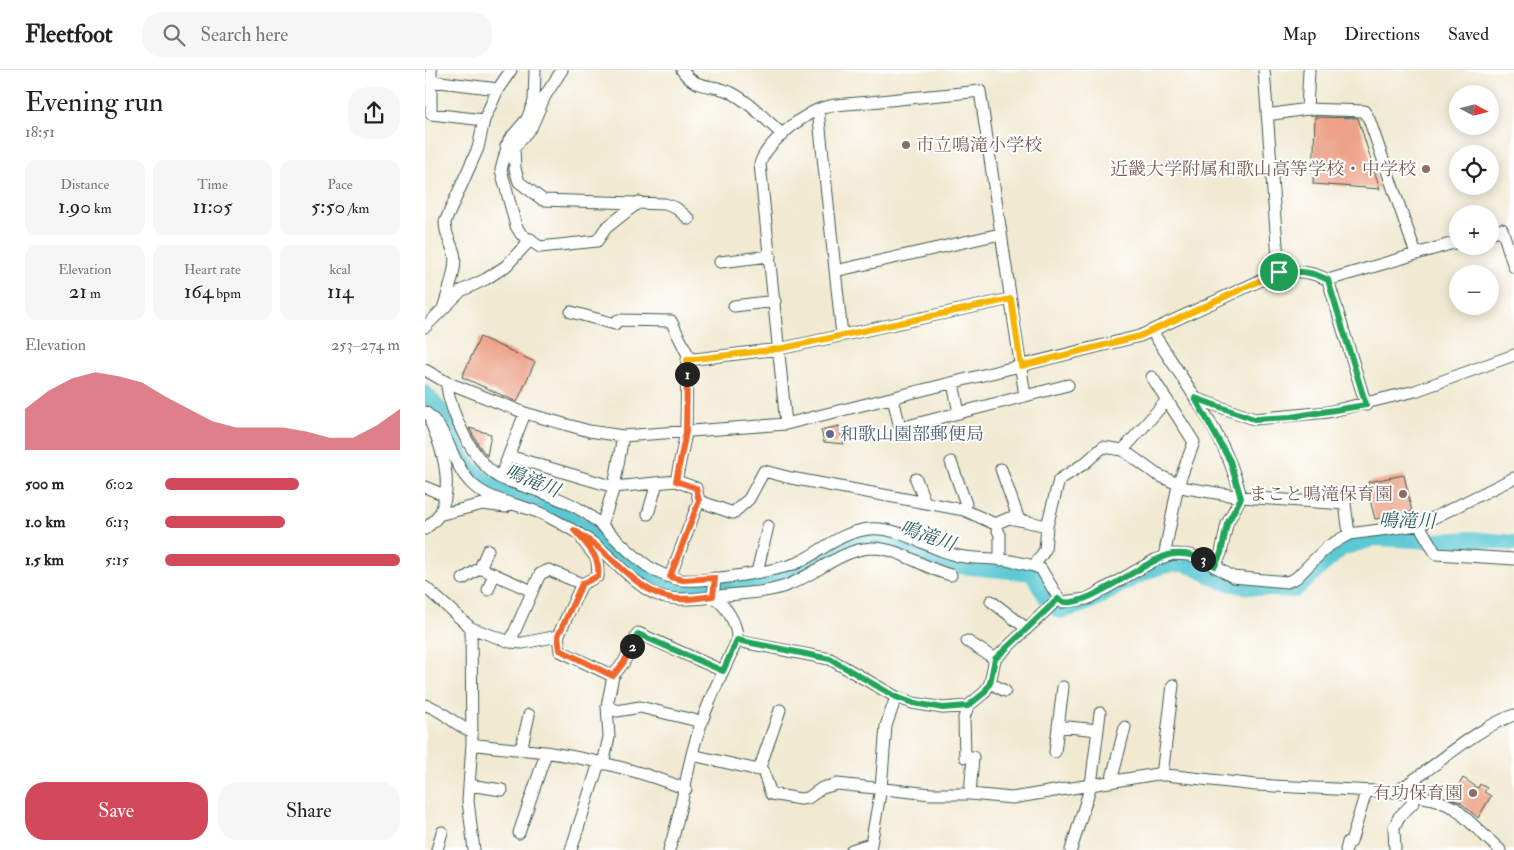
<!DOCTYPE html>
<meta charset="utf-8">
<style>
:root{--surface:#fff;--page:#f6f6f6;--text:#222;--muted:#767676;--line:#e0e0e0;--accent:#d1495b}
body{margin:0;font-family:"IM FELL Double Pica","Noto Serif JP",serif;background:var(--page);color:var(--text);height:100vh;display:flex;flex-direction:column;font-size:19px;white-space:nowrap}
*{box-sizing:border-box;margin:0}
p{font-size:16px;color:var(--muted)}
.icon{flex:none;width:28px;height:28px;fill:none;stroke:currentColor;stroke-width:2;stroke-linecap:round;stroke-linejoin:round}
.map{position:relative;flex:1;overflow:hidden}
.drawer{display:flex;flex-direction:column;background:var(--surface);width:425px}
.drawer>*{flex:none}
.needle{width:32px;rotate:97deg}
.fabs{position:absolute;left:1024px;top:15px;display:grid;gap:10px}
.fabs a{display:grid;place-items:center;width:50px;height:50px;border-radius:50%;background:var(--surface);box-shadow:0 2px 12px #0003;font-size:25px}
.pin{position:absolute;display:grid;place-items:center;width:42px;height:42px;color:#fff;margin:-21px;border:2px solid #fff;border-radius:50%;box-shadow:0 1px 5px #0007}
.km{position:absolute;width:25px;height:25px;margin:-12px;border-radius:50%;background:#222;color:#fff;font-size:14px;line-height:25px;text-align:center}
.round{display:grid;place-items:center;flex:none;width:52px;height:52px;border-radius:20px;background:var(--page)}
.headline{display:flex;align-items:center;justify-content:space-between;height:85px;padding:0 25px}
h1{font-size:28px;font-weight:600;line-height:38px}
.figures{display:grid;grid-template-columns:repeat(3,1fr);gap:8px;height:85px;padding:5px 25px}
.figures div{display:grid;align-content:center;border-radius:12px;background:var(--page);text-align:center}
.figures b{font-size:21px;font-weight:600}
.figures small{font-size:14px;font-weight:400}
.figures p{font-size:14px}
.chart{height:140px;padding:10px 25px}
.chart p{display:flex;justify-content:space-between}
.chart svg{width:100%;height:90px;margin-top:5px;fill:var(--accent);opacity:.7}
.action{display:flex;gap:10px;margin-top:auto;padding:10px 25px}
.action a{flex:1;height:58px;border-radius:20px;background:var(--accent);color:#fff;font-size:20px;font-weight:600;line-height:58px;text-align:center}
.action a+a{background:var(--page);color:var(--text)}
ul{padding:0 25px;list-style:none;font-size:16px}
li{display:grid;grid-template-columns:80px 60px 1fr;align-items:center;height:38px}
li i{height:12px;border-radius:6px;background:var(--accent)}
header{display:flex;align-items:center;gap:30px;box-sizing:border-box;height:70px;padding:0 25px;background:var(--surface);border-bottom:1px solid var(--line)}
header strong{font-size:24px}
nav{display:flex;gap:28px;margin-inline-start:auto;font-size:18px}
.search{width:350px;height:45px;background:var(--page);display:flex;align-items:center;gap:12px;box-sizing:border-box;padding:0 18px;border-radius:20px;color:var(--muted);font-size:19px}
main{display:flex;flex:1;min-height:0}
.map>svg:first-child{display:block}
.lines{fill:none;stroke-linecap:round;stroke-linejoin:round}
.river{stroke:#5cc8d3;stroke-width:16}
.building{fill:#eda288}
.minor-casing{stroke:#3e574c;stroke-width:13}
.minor{stroke:#fff;stroke-width:11}
.split-1-casing{stroke:#fff;stroke-width:10}
.split-2-casing{stroke:#fff;stroke-width:10}
.split-3-casing{stroke:#fff;stroke-width:10}
.split-4-casing{stroke:#fff;stroke-width:10}
.split-1{stroke:#f5b400;stroke-width:6}
.split-2{stroke:#f0652b;stroke-width:6}
.split-3{stroke:#22a559;stroke-width:6}
.split-4{stroke:#22a559;stroke-width:6}
.education-dot{fill:#8d6e63;stroke:#fff;stroke-width:2}
.service-dot{fill:#5c6f8a;stroke:#fff;stroke-width:2}
.labels{text-anchor:middle;stroke-width:4;stroke-linejoin:round;paint-order:stroke}
.education-label{font-size:18px;fill:#785e54;stroke:#fff;text-anchor:end}
.service-label{font-size:18px;fill:#4e5e75;stroke:#fff;text-anchor:start}
.water-label{font-size:19px;font-style:italic;fill:#2e605c;stroke:#fff}
</style>
<header>
<strong>Fleetfoot</strong>
<div class="search"><svg class="icon" aria-label="search" viewBox="0 0 24 24"><circle cx="10" cy="10" r="6"/><path d="M15 15l6 6"/></svg>Search here</div>
<nav><a>Map</a><a>Directions</a><a>Saved</a></nav>
</header>
<main>
<section class="drawer">
<div class="headline"><div><h1>Evening run</h1><p>18:51</p></div><a class="round"><svg class="icon" aria-label="share" viewBox="0 0 24 24"><path d="M12 15V3M7 8l5-5 5 5M5 13v7h14v-7"/></svg></a></div>
<div class="figures">
<div><p>Distance</p><b>1.90<small> km</small></b></div>
<div><p>Time</p><b>11:05</b></div>
<div><p>Pace</p><b>5:50<small> /km</small></b></div>
</div>
<div class="figures">
<div><p>Elevation</p><b>21<small> m</small></b></div>
<div><p>Heart rate</p><b>164<small> bpm</small></b></div>
<div><p>kcal</p><b>114</b></div>
</div>
<div class="chart"><p><span>Elevation</span>253–274 m</p>
<svg viewBox="0 0 160 44" preserveAspectRatio="none"><path d="M0 44V24L10 15L20 9L30 6L40 8L50 11L60 18L70 24L80 30L90 33L100 33L110 33L120 35L130 38L140 38L150 32L160 24V44z"/></svg>
</div>
<ul>
<li><b>500 m</b>6:02<i style="width:57%"></i></li>
<li><b>1.0 km</b>6:13<i style="width:51%"></i></li>
<li><b>1.5 km</b>5:15<i style="width:100%"></i></li>
</ul>
<div class="action"><a>Save</a><a>Share</a></div>
</section>
<div class="map">
<svg width="1089" height="780" viewBox="0 0 1089 780">
<rect width="100%" height="100%" fill="#fff"/>
<filter id="ink" filterUnits="userSpaceOnUse"><feTurbulence type="fractalNoise" baseFrequency=".02" numOctaves="2"/><feDisplacementMap in="SourceGraphic" scale="10" xChannelSelector="R" yChannelSelector="G"/><feConvolveMatrix kernelMatrix="1 2 1 2 8 2 1 2 1" color-interpolation-filters="sRGB"/></filter>
<filter id="wash" filterUnits="userSpaceOnUse"><feTurbulence type="fractalNoise" baseFrequency=".0096" numOctaves="4" result="noise"/><feDisplacementMap in="SourceGraphic" scale="20" xChannelSelector="R" yChannelSelector="G"/><feGaussianBlur stdDeviation="1.12" result="paint"/><feColorMatrix in="noise" values="0 0 0 0 0 0 0 0 0 0 0 0 0 0 0 0 0 1.4 0 .05"/><feComposite in="paint" operator="in"/></filter>
<g filter="url(#wash)">
<rect width="100%" height="100%" fill="#f1e9d1"/>
<g class="lines">
<path class="river" d="M 0,323 L 16,341 L 38,389 L 52,404 L 65,414 L 138,444 L 161,458 L 196,490 L 239,517 L 253,519 L 278,519 L 368,504 L 425,473 L 445,472 L 461,472 L 524,495 L 607,503 L 622,529 L 635,541 C 680,534 713,494 755,494 C 769,494 784,507 797,511 C 820,518 846,519 870,520 L 917,478 L 950,468 L 1009,471 L 1047,469 L 1089,473"/>
</g>
<g id="blocks">
<path class="building" d="M 890,47 L 933,48 L 955,119 L 888,114 Z
M 55,267 L 110,292 L 92,332 L 37,307 Z
M 414,356 L 419,374 L 399,372 L 396,360 Z
M 44,358 L 66,364 L 62,386 L 53,374 Z
M 979,405 L 987,442 L 950,449 L 943,422 L 945,421 L 943,412 Z
M 1038,708 L 1053,718 L 1055,714 L 1062,718 L 1059,722 L 1066,726 L 1053,748 L 1035,732 L 1022,727 L 1029,716 L 1032,718 Z"/>
</g>
</g>
<g filter="url(#ink)">
<use href="#blocks" fill-opacity="0" stroke="#3e574c" stroke-width="1"/>
<g class="lines">
<g class="minor-casing">
<path id="minor" d="M 6,0 L 6,44 L 59,50
M 110,0 L 109,31 L 102,49 L 84,70 L 76,100 L 91,156 L 96,164 L 115,177 L 172,171 L 181,158 L 214,132
M 257,0 C 272,22 287,12 307,23 C 326,33 342,51 358,65
M 839,0 L 854,202
M 884,0 L 882,39 L 939,41 L 944,49 L 991,184
M 7,11 L 73,19
M 393,40 L 417,265
M 842,45 L 882,39
M 81,76 L 89,78 L 90,99 L 94,112 L 118,130 L 240,134 L 251,138 L 264,149
M 89,78 L 107,56 L 120,26 L 137,0
M 1065,163 L 1077,159 L 1089,197
M 295,192 L 345,186
M 410,201 L 575,164
M 903,210 L 941,335
M 309,236 L 350,231
M 18,239 C 22,225 33,197 29,183 C 26,172 20,165 20,152 L 53,78 L 59,50 L 73,19 L 86,0
M 146,242 L 190,254 L 193,250 L 246,251 L 265,289
M 0,257 L 36,221 L 61,209 L 81,196 L 106,169
M 727,261 C 760,314 802,366 816,427 L 802,454 L 796,483 L 790,497
M 0,300 L 21,312 L 100,343 L 164,361 L 198,366 L 361,354 L 715,266 L 854,202 C 873,201 886,201 903,210 L 1032,172
M 727,307 L 769,372 L 753,415 L 739,487
M 21,312 C 26,345 47,390 75,408 C 104,419 133,425 159,442 C 193,464 215,504 257,510 C 279,512 357,501 376,491 C 399,479 417,462 444,459 C 474,456 502,478 530,485 C 543,489 558,488 571,489 C 584,490 596,493 609,496 L 616,499 L 636,532 L 662,529 L 730,490 L 748,484 L 765,485 L 776,488 L 808,507 L 862,512 L 871,508 L 902,477 L 924,464 L 994,455 L 1089,408
M 528,313 L 534,343
M 468,328 L 475,358 L 643,315
M 770,328 L 829,349 L 903,342 L 990,321 L 1089,285
M 0,342 C 24,359 25,391 45,412 C 64,433 100,434 124,447 C 141,456 158,465 173,477 C 191,491 207,512 228,523 C 247,532 268,529 288,527 C 301,535 313,554 312,571 C 295,607 277,644 267,684 C 259,716 255,748 244,780
M 361,354 L 335,94 C 340,75 374,48 392,40 C 408,33 428,34 445,32 C 482,28 519,25 555,21 L 600,326
M 698,380 L 742,330
M 84,386 L 189,417 L 251,411 L 261,363 L 262,290 L 354,279 L 585,229
M 526,392 L 541,434 L 539,440
M 576,399 L 594,450
M 75,408 L 100,343
M 491,409 L 500,432
M 0,417 L 19,425
M 274,431 L 308,443 L 324,429 L 339,401 L 366,408 L 539,440 L 570,454 L 575,465 L 575,490
M 223,444 L 232,413
M 13,445 L 58,434 L 81,437
M 570,454 L 584,448 L 622,456
M 177,455 L 189,417 L 198,366
M 994,455 L 1011,484 L 1089,489
M 0,459 C 4,455 11,450 14,445 C 29,417 18,380 6,353
M 609,496 L 620,480 L 622,456 L 634,410 L 660,393 L 678,377 L 698,380 L 731,404 L 761,418 L 816,427 L 920,434 L 924,464
M 55,498 L 63,480
M 332,502 L 343,456
M 245,507 L 274,431 L 271,418 L 251,411
M 290,508 L 288,527 C 312,523 340,524 363,515 C 391,504 417,479 447,478 C 476,478 499,499 526,505
M 38,509 L 55,498 L 107,521
M 0,517 L 46,558 L 47,674 L 43,731 L 49,780
M 63,520 L 69,504
M 566,531 L 601,558
M 46,558 L 85,572 L 115,504 L 124,500 L 157,514 L 173,506 L 172,489 L 158,471
M 133,566 L 135,581 L 188,606 L 182,636 L 192,641 L 215,637 L 277,652
M 312,571 L 405,589 L 471,627 L 488,633 L 518,638 L 543,636 L 559,623 L 565,613 L 570,589 L 633,529
M 542,571 L 570,589
M 85,572 L 98,573 L 133,566 L 157,514
M 188,606 L 199,592 L 213,563 L 298,601
M 565,613 L 580,621
M 0,635 C 18,639 28,655 46,661
M 543,636 L 539,648 L 540,687 L 548,687 L 545,724
M 633,656 L 673,660
M 47,674 C 71,678 95,679 120,682 C 167,689 216,701 261,719
M 96,680 L 104,645
M 630,682 L 638,617
M 267,685 L 338,701 L 346,724 L 375,729 L 383,728 L 397,718 L 412,714 L 506,724 L 545,724 L 587,728 L 732,704 L 831,715 L 970,722 L 1009,729 L 1030,738 L 1075,780
M 178,694 L 184,667 L 182,636
M 334,700 L 355,640
M 737,705 L 748,615
M 686,712 L 700,657
M 44,715 L 77,720
M 970,722 C 1009,699 1047,660 1089,645
M 94,763 L 121,683
M 12,780 L 17,762
M 146,780 L 174,693
M 427,780 L 445,774
M 445,780 L 456,718 L 461,656 L 471,627
M 646,780 L 666,715 L 675,643
M 921,780 L 923,772 L 926,772 L 941,722
M 970,780 L 969,757 L 974,747 L 988,733 L 988,724"/>
</g>
<use href="#minor" class="minor"/>
</g>
</g>
<g class="lines" filter="url(#ink)">
<g class="split-1-casing">
<path id="split-1" d="M 262,304 L 262,290 L 354,279 L 586,229 L 596,296 L 715,266 L 854,202"/>
</g>
<g class="split-2-casing">
<path id="split-2" d="M 207,576 L 199,592 L 188,606 L 135,580 L 133,566 L 157,514 L 173,506 C 176,487 161,474 149,460 C 157,466 166,471 174,478 C 197,497 216,522 246,528 C 259,531 274,528 288,526 L 290,508 L 258,510 L 245,507 L 274,431 L 271,418 L 251,411 L 261,362 L 262,304"/>
</g>
<g class="split-3-casing">
<path id="split-3" d="M 207,576 L 213,564 L 298,601 L 312,570 L 405,589 L 471,627 L 488,633 L 518,638 L 543,636 L 559,623 L 565,613 L 570,589 L 633,529 C 653,547 720,488 748,484 C 758,483 769,485 778,489"/>
</g>
<g class="split-4-casing">
<path id="split-4" d="M 778,489 L 790,496 L 796,483 L 802,454 L 816,428 L 805,391 L 770,328 L 829,349 L 866,347 L 941,335 L 903,210 C 886,201 873,201 854,202"/>
</g>
<use href="#split-1" class="split-1"/>
<use href="#split-2" class="split-2"/>
<use href="#split-3" class="split-3"/>
<use href="#split-4" class="split-4"/>
</g>
<g class="education-dot">
<circle cx="481" cy="75" r="5"/>
<circle cx="1001" cy="99" r="5"/>
<circle cx="978" cy="424" r="5"/>
<circle cx="1048" cy="723" r="5"/>
</g>
<circle class="service-dot" cx="405" cy="364" r="5"/>
<g class="labels">
<g class="education-label">
<text x="491" y="81" text-anchor="start">市立鳴滝小学校</text>
<text x="991" y="105">近畿大学附属和歌山高等学校・中学校</text>
<text x="968" y="430">まこと鳴滝保育園</text>
<text x="1038" y="729">有功保育園</text>
</g>
<g class="service-label">
<text x="415" y="370">和歌山園部郵便局</text>
</g>
<g class="water-label">
<text transform="translate(108 410) rotate(22)" y="7">鳴滝川</text>
<text transform="translate(982 450) rotate(1)" y="7">鳴滝川</text>
<text transform="translate(503 465) rotate(19)" y="7">鳴滝川</text>
</g>
</g>
</svg>
<div class="fabs">
<a><svg class="needle" viewBox="-14 -14 28 28"><path d="M0-13l5 13h-10z" fill="#e53935"/><path d="M0 13l5-13h-10z" fill="#767676"/></svg></a>
<a><svg class="icon" aria-label="locate" viewBox="0 0 24 24"><circle cx="12" cy="12" r="6"/><path d="M12 2v4M12 18v4M2 12h4M18 12h4"/></svg></a>
<a>+</a>
<a>−</a>
</div>
<div class="pin" style="left:854px;top:202px;background:#1e9e55"><svg class="icon" aria-label="arrive" viewBox="0 0 24 24"><path d="M6 21V4h12l-3 4 3 4H6"/></svg></div>
<b class="km" style="left:262px;top:304px">1</b>
<b class="km" style="left:207px;top:576px">2</b>
<b class="km" style="left:778px;top:489px">3</b>
</div>
</main>
